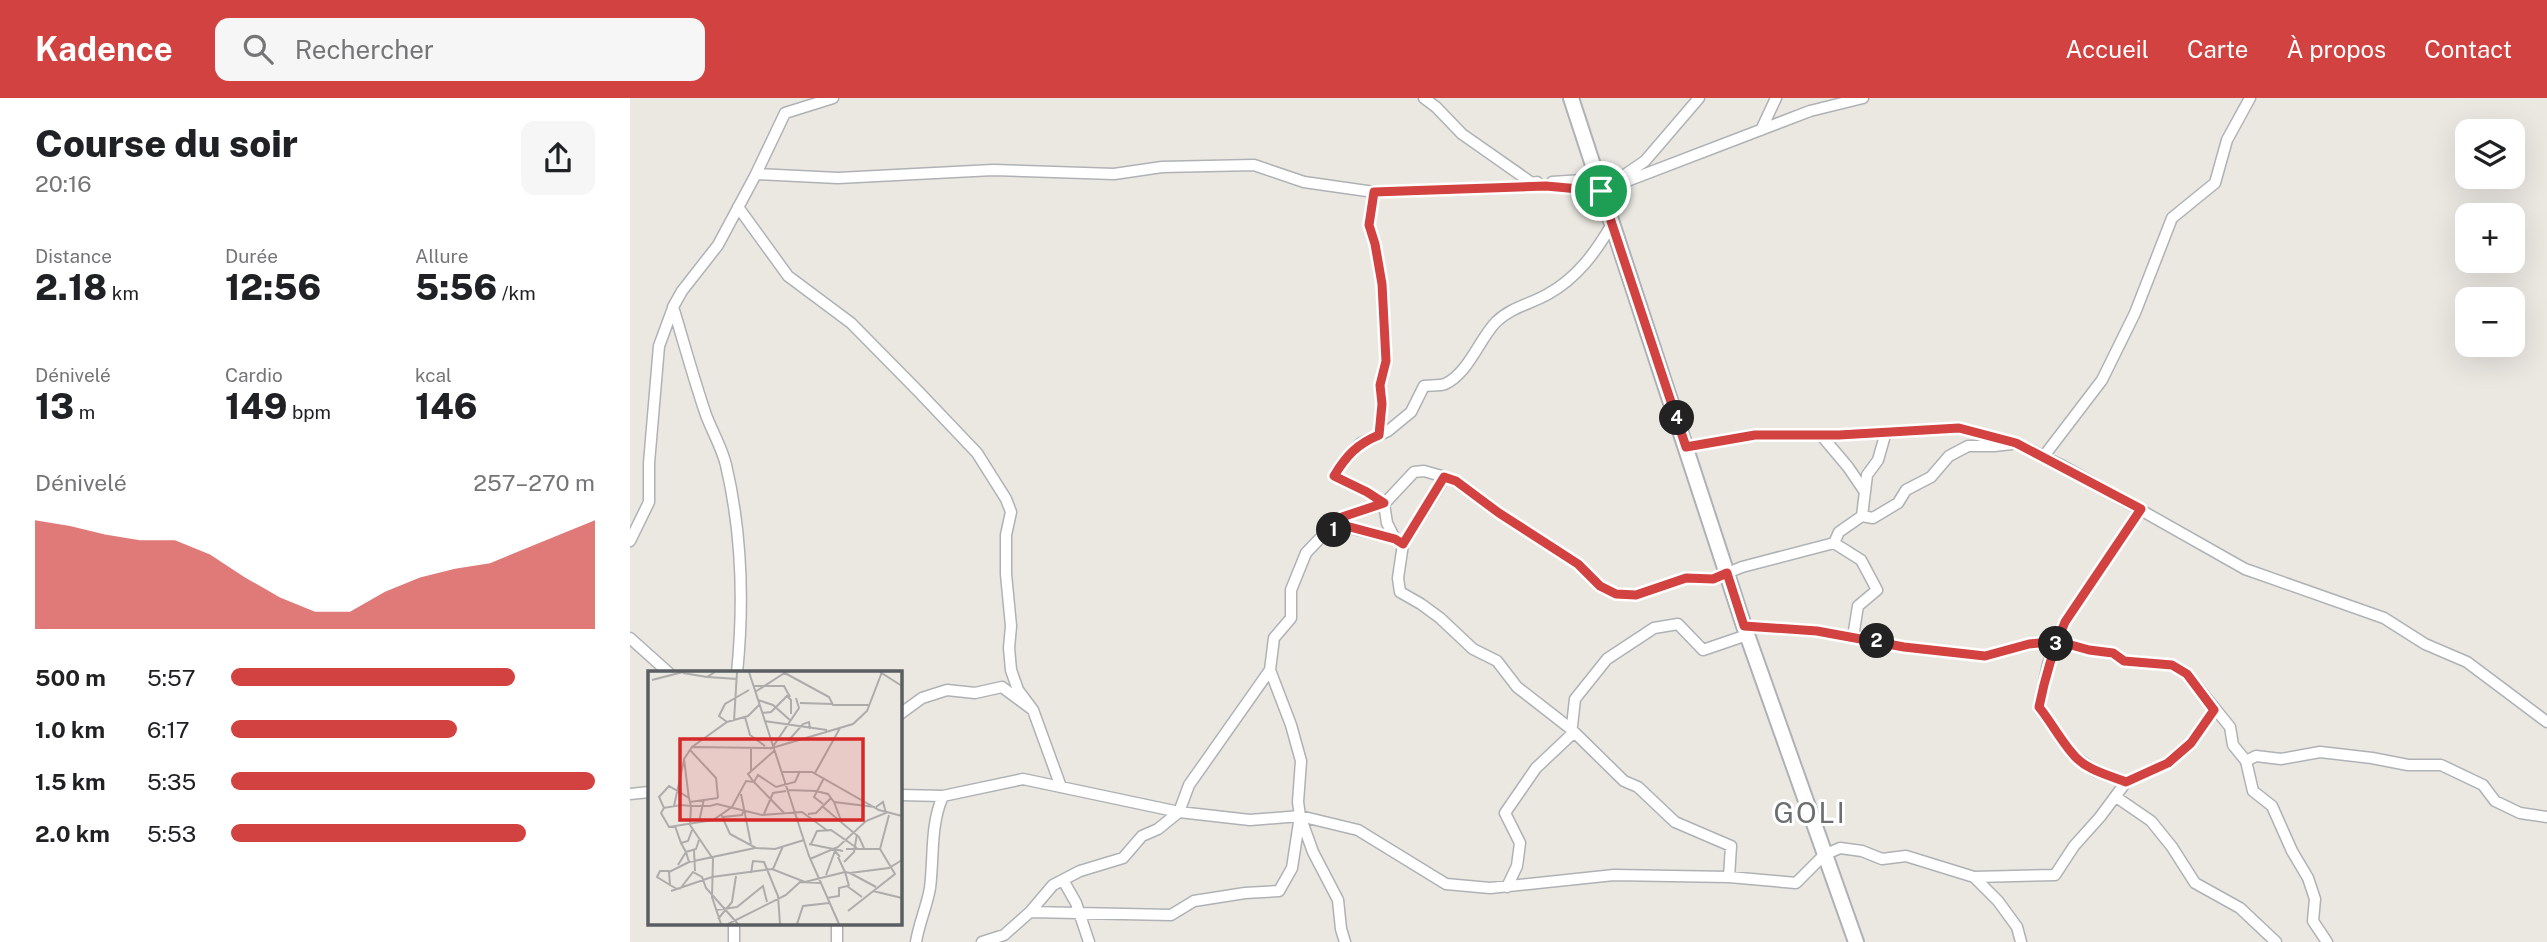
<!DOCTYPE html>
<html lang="fr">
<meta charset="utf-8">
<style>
:root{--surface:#fff;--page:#f6f6f6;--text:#202124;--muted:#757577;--accent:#d24240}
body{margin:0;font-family:"Public Sans",sans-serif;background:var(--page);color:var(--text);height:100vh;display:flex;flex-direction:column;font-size:26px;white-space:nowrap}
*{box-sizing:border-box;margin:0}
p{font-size:23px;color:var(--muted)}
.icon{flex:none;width:38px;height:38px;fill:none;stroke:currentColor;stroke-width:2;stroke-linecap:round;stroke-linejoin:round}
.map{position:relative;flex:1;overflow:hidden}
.panel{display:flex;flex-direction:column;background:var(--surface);width:630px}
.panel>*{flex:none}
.tools{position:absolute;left:1825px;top:21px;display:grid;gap:14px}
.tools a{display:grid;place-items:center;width:70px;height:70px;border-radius:14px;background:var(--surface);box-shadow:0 7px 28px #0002;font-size:35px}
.pin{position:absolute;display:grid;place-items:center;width:60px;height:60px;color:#fff;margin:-30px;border:4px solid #fff;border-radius:50%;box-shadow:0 2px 7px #0007}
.km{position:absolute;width:35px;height:35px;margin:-18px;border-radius:50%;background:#222;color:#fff;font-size:19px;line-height:35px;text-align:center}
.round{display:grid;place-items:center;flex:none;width:74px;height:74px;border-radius:14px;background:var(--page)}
.headline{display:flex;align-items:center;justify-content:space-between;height:119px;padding:0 35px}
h1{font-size:38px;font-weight:800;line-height:52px}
.metrics{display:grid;grid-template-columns:repeat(3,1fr);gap:10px;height:119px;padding:7px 35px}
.metrics div{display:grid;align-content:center}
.metrics b{font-size:35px;font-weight:800}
.metrics small{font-size:19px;font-weight:400}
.metrics p{font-size:19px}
.chart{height:196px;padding:14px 35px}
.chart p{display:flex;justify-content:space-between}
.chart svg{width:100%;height:126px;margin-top:7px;fill:var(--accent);opacity:.7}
ul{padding:0 35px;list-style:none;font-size:23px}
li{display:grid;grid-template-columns:112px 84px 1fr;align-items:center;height:52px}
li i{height:18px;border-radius:9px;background:var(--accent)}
header{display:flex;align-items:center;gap:42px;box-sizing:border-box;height:98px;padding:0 35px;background:var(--accent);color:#fff}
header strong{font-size:33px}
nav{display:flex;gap:38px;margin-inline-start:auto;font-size:24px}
.search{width:490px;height:63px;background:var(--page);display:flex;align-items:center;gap:18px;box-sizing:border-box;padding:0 24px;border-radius:14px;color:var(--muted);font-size:26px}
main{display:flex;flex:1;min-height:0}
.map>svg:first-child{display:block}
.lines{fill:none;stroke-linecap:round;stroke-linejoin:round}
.minor-casing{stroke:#afb2b5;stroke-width:13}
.secondary-casing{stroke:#aeb1b5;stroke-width:18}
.minor{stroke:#fff;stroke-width:10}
.secondary{stroke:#fff;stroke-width:14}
.route-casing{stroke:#fff;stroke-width:14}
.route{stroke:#d24240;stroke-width:9}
.labels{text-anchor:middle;stroke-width:6;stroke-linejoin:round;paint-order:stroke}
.quarter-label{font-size:28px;letter-spacing:2px;fill:#6b6f72;stroke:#fff}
.inset-road{fill:none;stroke:#adacaa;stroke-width:2}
.view{fill:#d62828;fill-opacity:0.15;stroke:#d62828;stroke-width:3.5}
.inset-edge{fill:none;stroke:#5a5d61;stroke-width:3.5}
</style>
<header>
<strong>Kadence</strong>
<div class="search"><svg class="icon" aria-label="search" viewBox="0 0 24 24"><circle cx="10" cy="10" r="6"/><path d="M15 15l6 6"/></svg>Rechercher</div>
<nav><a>Accueil</a><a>Carte</a><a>À propos</a><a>Contact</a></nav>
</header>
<main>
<section class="panel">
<div class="headline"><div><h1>Course du soir</h1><p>20:16</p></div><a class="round"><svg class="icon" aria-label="share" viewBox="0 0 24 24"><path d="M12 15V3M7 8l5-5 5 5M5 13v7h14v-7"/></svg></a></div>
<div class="metrics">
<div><p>Distance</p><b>2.18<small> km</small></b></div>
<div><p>Durée</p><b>12:56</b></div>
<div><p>Allure</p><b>5:56<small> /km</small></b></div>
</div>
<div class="metrics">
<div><p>Dénivelé</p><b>13<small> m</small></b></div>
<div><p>Cardio</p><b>149<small> bpm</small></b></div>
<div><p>kcal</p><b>146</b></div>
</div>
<div class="chart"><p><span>Dénivelé</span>257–270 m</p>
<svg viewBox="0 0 160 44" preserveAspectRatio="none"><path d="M0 44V6L10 8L20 11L30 13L40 13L50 18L60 26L70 33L80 38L90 38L100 31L110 26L120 23L130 21L140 16L150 11L160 6V44z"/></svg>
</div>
<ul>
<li><b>500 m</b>5:57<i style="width:78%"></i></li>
<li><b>1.0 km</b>6:17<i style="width:62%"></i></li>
<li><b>1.5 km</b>5:35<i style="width:100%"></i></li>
<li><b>2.0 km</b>5:53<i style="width:81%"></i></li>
</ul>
</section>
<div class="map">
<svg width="1917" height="844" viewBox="0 0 1917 844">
<rect width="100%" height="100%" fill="#ebe8e2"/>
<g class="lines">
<g class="minor-casing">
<path id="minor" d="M 794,0 L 806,9 L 832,36 L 902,85 L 907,84
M 1069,0 L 1015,63 L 971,93 L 1180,13 L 1233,0
M 1131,32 L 1146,0
M 126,76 L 155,15 L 203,0
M 922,84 L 968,81
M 744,94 L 739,127 L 745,146 L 752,186 L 756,263 L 750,287 L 752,306 L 749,337
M 108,109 L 158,178 L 221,225 L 288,293 L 347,355 L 376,401 L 381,414 L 376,437 L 376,476 L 381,528 L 379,550 L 381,572 L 388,592 L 403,612
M 1191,337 L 1218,369 L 1235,394
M 1056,349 L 1124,337 L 1209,337 L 1329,330 L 1386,345 L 1431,367 L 1615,471 L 1754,520 L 1795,546 L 1837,564 L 1917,624
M 1414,358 L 1472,282 L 1505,215 L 1542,120 L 1585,85 L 1597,42 L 1620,0
M 1232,418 L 1243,420 L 1268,405 L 1276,392 L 1301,379 L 1319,358 L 1338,348 L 1364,348 L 1382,346
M 698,433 L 711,419 L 754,406 L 784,374 L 794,373 L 815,379
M 765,441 L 757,425 L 754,406 L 737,394 L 704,378 L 712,365 L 731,345 L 758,333 L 781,314 L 794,288 C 800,287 809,288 815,286 C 838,276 850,240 866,224 C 881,209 901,206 918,196 C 947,180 966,154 982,126
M 0,443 L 19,404 L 19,365 L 29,248 L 43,210
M 1204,445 L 1231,462 L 1247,492 L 1228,508 L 1223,539
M 773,446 L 768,480 L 770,494 L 791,506 L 810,520 L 843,551 L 867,563 L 887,589 L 941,631 L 994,683 L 1008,689 L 1045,724 L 1101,748 L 1099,779
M 1114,528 L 1187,533 L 1274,549 L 1355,558 L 1400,546 L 1427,543 L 1459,552 L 1483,555 L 1494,563 L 1542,567 L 1557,576 L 1600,629 L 1603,647 L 1616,663 L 1626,658 L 1651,661 L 1690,654 L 1742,660 L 1778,667 L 1811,667 L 1853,687 L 1865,703 L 1890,715 L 1917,719
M 0,540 L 39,575
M 640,572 L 661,627 L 671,663 L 668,704 L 670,718 L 683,754 L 708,802 L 711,831 L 715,844
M 107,575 C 114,505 112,435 96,367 C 92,350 82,333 76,317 C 64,282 54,245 43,209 L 52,193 L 88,147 L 126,76 L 208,80 L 363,72 L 484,76 L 532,69 L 624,67 L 674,84 L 744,94 L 916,88 L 971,93
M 270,616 L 292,600 L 317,592 L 345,595 L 372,589 L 403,612 L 431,689
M 1616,663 L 1623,693 L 1642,708 L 1662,753 L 1678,780 L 1685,801 L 1683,823 L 1697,844
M 1496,684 L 1465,673 L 1443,657 L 1409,609 L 1418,566 L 1435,524 L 1511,411
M 0,696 L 19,694
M 270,697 L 313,698 L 393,681 L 549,714 L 620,722 L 670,718 L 728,732 L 816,786 L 860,790 L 984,777 L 1099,779 L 1166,785 L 1194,757 L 1210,750 L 1232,753 L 1252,761 L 1276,758 L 1344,779 L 1368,803 L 1387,829 L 1391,844
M 1486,699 L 1521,723 L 1542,749 L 1565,785 L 1610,810 L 1646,844
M 1344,779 L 1425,777 L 1444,748 L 1470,719 L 1496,684 L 1538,665 L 1561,645 L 1584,612
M 433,782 L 446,805 L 459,844
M 877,789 L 887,768 L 890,745 L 875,715 L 906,670 L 941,637 L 945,601 L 977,561 L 1024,530 L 1048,526 L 1073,552 L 1117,537
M 400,814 L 541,817 L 564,803 L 615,795 L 649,793 L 662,770 L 670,718
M 104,825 L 104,844
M 207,825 L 207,844
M 286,844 C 289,825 297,808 300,790 C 304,759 300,727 313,698
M 352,844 L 374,837 L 400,814 L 423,787 L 450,773 L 493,760 L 512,738 L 528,731 L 549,714 L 559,687 L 640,572 L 644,540 L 661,520 L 661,492 L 676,455 L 697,433 L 720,430 L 765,441 L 773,446 L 815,379 L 826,383 L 869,415 L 948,466 L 970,488 L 986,496 L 1006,497 L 1056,480 L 1083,481 L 1112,469 L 1204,445 L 1209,434 L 1232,418 L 1237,377 L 1248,362 L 1256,334"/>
</g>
<g class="secondary-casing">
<path id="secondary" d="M 941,0 L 1114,528 L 1226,844"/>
</g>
<use href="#minor" class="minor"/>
<use href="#secondary" class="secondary"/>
</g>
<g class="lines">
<g class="route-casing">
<path id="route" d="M 971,93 L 916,88 L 744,94 L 739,127 L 745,146 L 752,186 L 756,263 L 750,287 L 752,306 L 749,337 C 727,346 716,358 704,378 L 737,394 L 754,405 L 712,419 L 697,433 L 720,429 L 765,441 L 773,446 L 814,379 L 826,383 L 869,415 L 948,466 L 970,488 L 986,496 L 1006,497 L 1056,480 L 1083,481 L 1097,475 L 1114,528 L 1187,533 L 1274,549 L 1355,558 L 1399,546 L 1427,543 L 1459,552 L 1483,555 L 1494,563 L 1542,567 L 1557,576 L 1584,612 L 1561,645 L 1538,665 L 1496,684 C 1478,677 1455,672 1442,655 C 1430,641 1421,624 1409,609 C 1415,579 1423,552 1435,524 L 1511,411 L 1386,345 L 1329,330 L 1209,337 L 1125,337 L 1056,349 L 971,93"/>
</g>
<use href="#route" class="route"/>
</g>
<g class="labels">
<g class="quarter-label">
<text x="1180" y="725">GOLI</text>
</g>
</g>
<g transform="translate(18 573)">
<rect width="254" height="254" fill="#ebe8e2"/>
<path class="inset-road" d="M 67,1 L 59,6 L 89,8M 101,1 L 161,185 L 191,253M 135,1 L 181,26 L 185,34 L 221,34M 232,1 L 254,15M 35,2 L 59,6M 4,9 L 35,1M 106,15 L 136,15 L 142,26M 107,21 L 138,1M 148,27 L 151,37 L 124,77 L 205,53 L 219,40 L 234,1M 110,29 L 125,34 L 143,50M 152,32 L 184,33M 114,42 L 123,41 L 139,25 L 143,29 L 143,43M 97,46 L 102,64 L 117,75M 86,50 L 89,1M 116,50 L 179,59M 79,51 L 71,45 L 77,33 L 101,19M 140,70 L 155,53 L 161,51 L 162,58M 44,76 L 79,51 L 100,45 L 111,34M 103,77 L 103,100M 42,79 L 68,107 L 70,127M 133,101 L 164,101 L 231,139 L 254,145M 167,102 L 192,57M 105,110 L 100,103 L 126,80M 106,111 L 137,143M 139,119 L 168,120 L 180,123 L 186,131 L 227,136M 93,123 L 103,173M 41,128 L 36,88 L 44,76 L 124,77M 42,131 L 70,127M 186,131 L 194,152 L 211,166 L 216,177M 175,133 L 166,126 L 176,107M 26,135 L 36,89M 174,135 L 193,151M 16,137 L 13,142 L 21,156 L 65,149 L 84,136 L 98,110 L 106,111 L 110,104 L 128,116 L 147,111 L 152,100M 73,143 L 82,163 L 108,177 L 127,178 L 156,169M 116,143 L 125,122 L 138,120M 160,143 L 168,142 L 183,127M 75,146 L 94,144 L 96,138M 51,151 L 56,128M 27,155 L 33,172 L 40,170 L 44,159M 51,169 L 48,178 L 38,181 L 41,191 L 107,177M 161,173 L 195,180M 163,173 L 169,160 L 183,159 L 209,177M 198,178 L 232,178 L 241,144M 46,179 L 47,200M 190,186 L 197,201 L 202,202 L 241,197 L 254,189M 162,188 L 190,176 L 218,150 L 238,142 L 235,131 L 228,136M 196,191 L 206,181 L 209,163M 30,194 L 38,181 L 33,172M 125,198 L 135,175M 22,200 L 12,200 L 9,206 L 22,214M 103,202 L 105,190 L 116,191 L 130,225 L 132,253M 202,202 L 228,216M 178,204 L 187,180 L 192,186M 29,218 L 22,214 L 21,201 L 41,191M 32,218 L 45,201 L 54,206 L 58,217 L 90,253M 23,220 L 64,206 L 124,198 L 157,211 L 197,201 L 201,215M 225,220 L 254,227M 179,227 L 191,225 L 191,217 L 199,215 L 214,226M 68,239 L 89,236 L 115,215 L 119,231M 200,240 L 247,203 L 232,178M 70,248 L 84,231 L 88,205M 73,253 L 64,226 L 65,188 L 42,154 L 43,135 L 41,127 L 21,115 L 11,126 L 16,137 L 33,134 L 43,135 L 62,135 L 69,133 L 114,144 L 154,141 L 180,160M 80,253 L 138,224 L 152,211 L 173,212M 149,253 L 155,235 L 181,232"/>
<path class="view" d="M 32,68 L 215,68 L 215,149 L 32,149 Z"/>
<rect width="254" height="254" class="inset-edge"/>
</g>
</svg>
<div class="tools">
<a><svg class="icon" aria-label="layers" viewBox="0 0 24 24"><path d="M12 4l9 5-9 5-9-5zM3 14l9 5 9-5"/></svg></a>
<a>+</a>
<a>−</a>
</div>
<div class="pin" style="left:971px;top:93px;background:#1e9e55"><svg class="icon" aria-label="arrive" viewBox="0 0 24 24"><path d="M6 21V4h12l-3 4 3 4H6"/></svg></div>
<b class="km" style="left:704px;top:432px">1</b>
<b class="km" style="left:1247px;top:543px">2</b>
<b class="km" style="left:1426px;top:546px">3</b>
<b class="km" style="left:1047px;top:320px">4</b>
</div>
</main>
